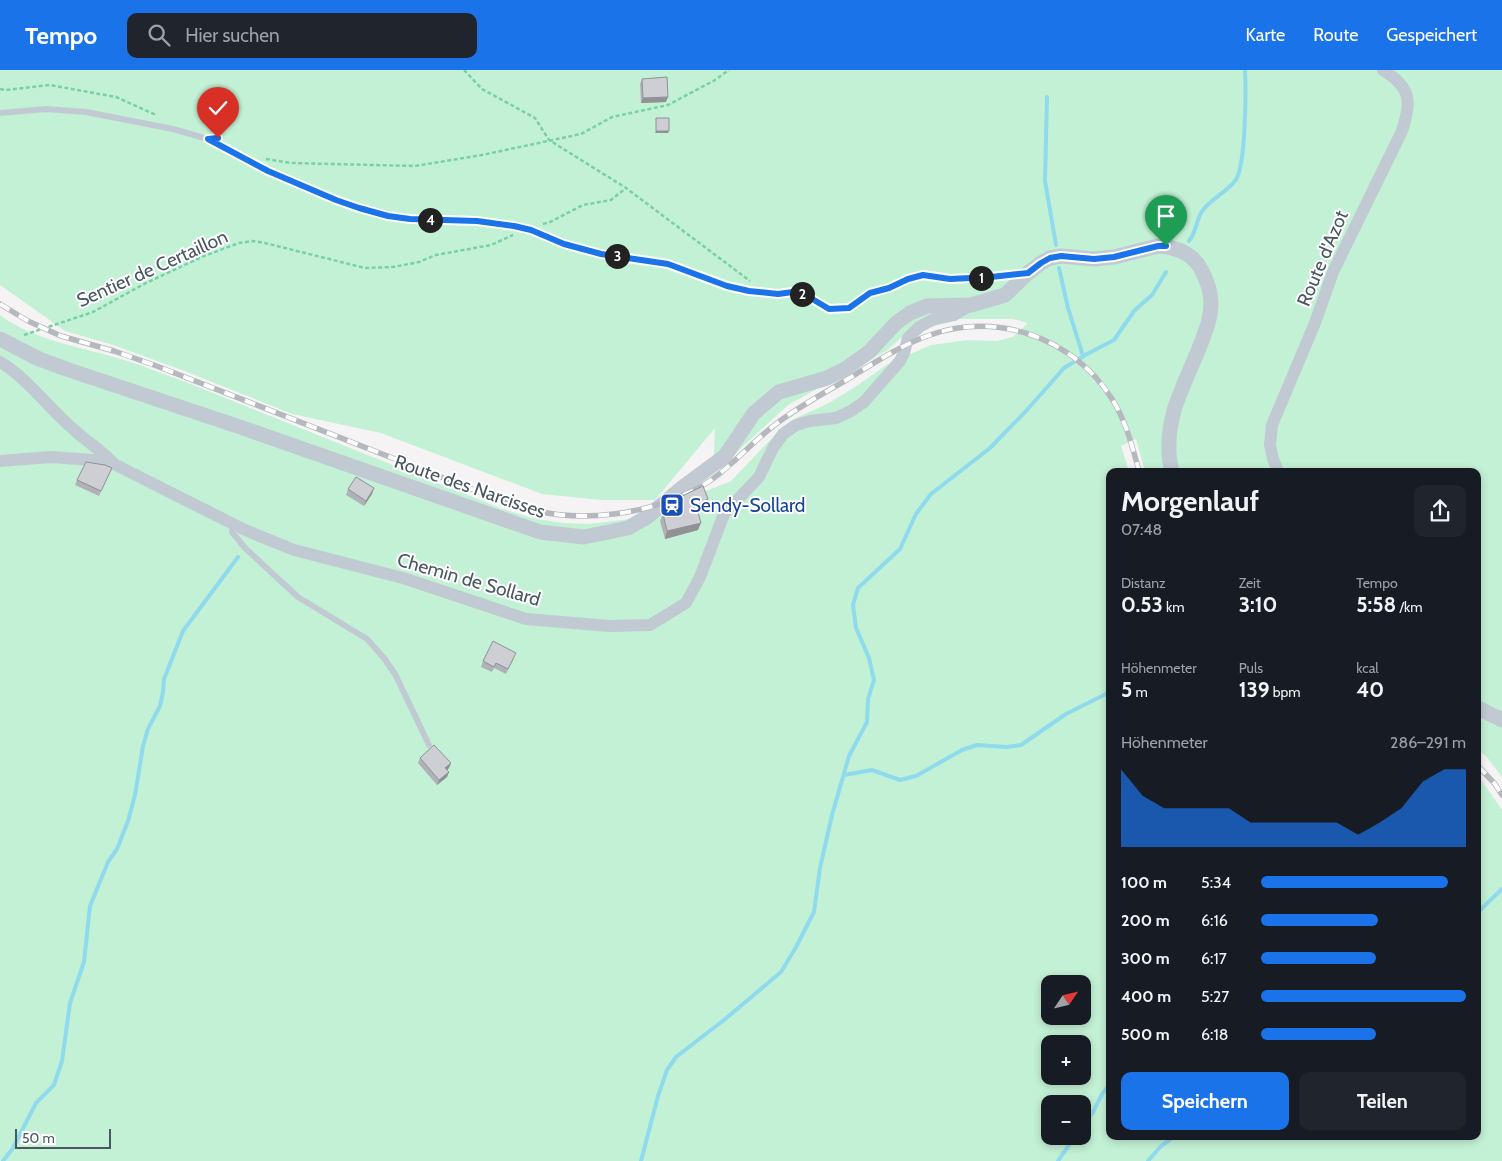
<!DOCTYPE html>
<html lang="de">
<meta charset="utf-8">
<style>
:root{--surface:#171b24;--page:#20242c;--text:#f1f3f6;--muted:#9ea1a6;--accent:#1a73e8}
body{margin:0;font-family:Cabin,sans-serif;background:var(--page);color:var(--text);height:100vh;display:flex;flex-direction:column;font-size:19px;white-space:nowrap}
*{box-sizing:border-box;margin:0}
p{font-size:16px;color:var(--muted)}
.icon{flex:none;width:28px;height:28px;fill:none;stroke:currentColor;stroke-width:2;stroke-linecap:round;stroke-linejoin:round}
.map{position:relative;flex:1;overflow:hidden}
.side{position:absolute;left:1106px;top:398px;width:375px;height:672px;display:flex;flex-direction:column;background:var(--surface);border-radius:10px;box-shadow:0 2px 8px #0003}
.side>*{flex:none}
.needle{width:32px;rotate:55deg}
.controls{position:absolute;left:1041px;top:905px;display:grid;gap:10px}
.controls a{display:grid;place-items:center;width:50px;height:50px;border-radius:10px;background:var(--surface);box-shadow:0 2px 8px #0003;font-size:25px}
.scale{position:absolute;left:15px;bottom:12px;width:96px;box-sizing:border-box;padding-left:5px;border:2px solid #4a5661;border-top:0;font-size:14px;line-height:18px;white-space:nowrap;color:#4a5661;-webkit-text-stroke:4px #fff;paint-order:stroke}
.pin{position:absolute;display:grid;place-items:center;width:42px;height:42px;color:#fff;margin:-51px -21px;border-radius:50% 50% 50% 0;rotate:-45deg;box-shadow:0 0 5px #0007}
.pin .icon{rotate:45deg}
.km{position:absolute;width:25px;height:25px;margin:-12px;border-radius:50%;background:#222;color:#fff;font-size:14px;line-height:25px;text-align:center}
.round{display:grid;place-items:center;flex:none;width:52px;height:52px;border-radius:10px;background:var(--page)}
.head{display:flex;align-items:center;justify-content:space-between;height:85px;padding:0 15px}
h1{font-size:28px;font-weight:700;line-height:38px}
.metrics{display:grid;grid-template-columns:repeat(3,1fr);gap:8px;height:85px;padding:5px 15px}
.metrics div{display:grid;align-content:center}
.metrics b{font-size:21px;font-weight:700}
.metrics small{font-size:14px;font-weight:400}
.metrics p{font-size:14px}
.chart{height:140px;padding:10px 15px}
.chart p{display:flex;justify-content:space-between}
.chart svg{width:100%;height:90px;margin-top:5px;fill:var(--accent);opacity:.7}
.action{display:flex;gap:10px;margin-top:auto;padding:10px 15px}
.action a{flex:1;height:58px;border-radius:10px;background:var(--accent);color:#fff;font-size:20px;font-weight:700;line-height:58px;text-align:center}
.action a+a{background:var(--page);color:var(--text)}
ul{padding:0 15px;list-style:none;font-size:16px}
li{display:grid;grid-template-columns:80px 60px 1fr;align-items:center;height:38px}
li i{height:12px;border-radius:6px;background:var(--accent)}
header{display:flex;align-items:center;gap:30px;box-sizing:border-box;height:70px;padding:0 25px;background:var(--accent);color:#fff}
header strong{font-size:24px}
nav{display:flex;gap:28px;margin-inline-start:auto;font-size:18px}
.search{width:350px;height:45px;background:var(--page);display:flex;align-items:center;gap:12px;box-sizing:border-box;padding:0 18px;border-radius:10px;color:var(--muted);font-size:19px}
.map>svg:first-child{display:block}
.green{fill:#c3f1d5;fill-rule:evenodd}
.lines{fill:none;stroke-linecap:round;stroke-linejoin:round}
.stream{stroke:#90daee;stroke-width:4}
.path{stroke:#7ad0a6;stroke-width:2.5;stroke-dasharray:4 2.5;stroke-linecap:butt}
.service{stroke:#c1cad2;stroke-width:6}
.minor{stroke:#c1cad2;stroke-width:12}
.tertiary{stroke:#c1cad2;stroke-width:15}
.rail-casing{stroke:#b5b8bd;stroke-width:5.5}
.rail{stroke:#fff;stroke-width:4;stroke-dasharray:11;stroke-linecap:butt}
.wall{fill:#b0b2b7}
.shaded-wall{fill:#909195}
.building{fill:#cdcfd5;stroke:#909195}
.route-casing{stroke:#fff;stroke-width:10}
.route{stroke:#1a73e8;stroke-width:6}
.labels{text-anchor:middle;stroke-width:4;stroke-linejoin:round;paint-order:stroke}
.street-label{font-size:19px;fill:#4a5661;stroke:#fff}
.transit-label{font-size:19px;fill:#164399;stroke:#fff;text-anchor:start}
</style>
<header>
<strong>Tempo</strong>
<div class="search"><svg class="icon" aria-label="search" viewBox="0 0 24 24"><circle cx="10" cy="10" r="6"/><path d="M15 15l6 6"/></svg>Hier suchen</div>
<nav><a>Karte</a><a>Route</a><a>Gespeichert</a></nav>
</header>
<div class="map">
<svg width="1502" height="1091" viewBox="0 0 1502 1091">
<rect width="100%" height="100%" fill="#f5f3f3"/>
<path class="green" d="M 0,0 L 1502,0 L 1502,707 L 1486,686 L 1478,680 L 1478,401 L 1145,401 L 1136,369 L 1121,376 L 1129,401 L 1110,401 L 1110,1066 L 1478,1066 L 1478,707 L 1484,714 L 1502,740 L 1502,1091 L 0,1091 L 0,245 C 34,271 83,277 124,290 C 142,295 160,303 178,309 L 500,438 L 532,448 L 562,453 L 589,454 L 630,449 L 667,437 L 731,411 L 776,364 L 796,348 L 829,333 L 858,315 L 888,294 L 931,275 L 968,270 L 997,271 L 1013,267 L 1028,253 L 1013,249 L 959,249 L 927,258 L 901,268 L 886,281 L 788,335 L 713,404 L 715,358 L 655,430 L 601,430 L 542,424 L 381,363 L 292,344 L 182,300 L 113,275 L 65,261 L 0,215 ZM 1050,914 L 1082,914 L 1082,946 L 1050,946 ZM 1050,974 L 1082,974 L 1082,1006 L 1050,1006 ZM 1050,1034 L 1082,1034 L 1082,1066 L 1050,1066 Z"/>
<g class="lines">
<path class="stream" d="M 1047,27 L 1045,111 L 1056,175
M 1189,171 C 1196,163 1196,152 1201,143 C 1209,129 1226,123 1235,111 C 1246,98 1246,20 1245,0
M 1059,198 L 1068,238 L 1083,286
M 844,705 L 872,700 L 900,710 L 916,706 L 962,680 L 977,675 L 1006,677 L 1021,675 L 1066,644 L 1110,622
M 1478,842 L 1502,819
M 1082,1057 L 1093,1042 L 1102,1024 L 1110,1014
M 3,1091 L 13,1078 L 36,1033 L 54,1015 L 62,991 L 70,933 L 84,892 L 90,836 L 108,792 L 117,779 L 128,751 L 135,725 L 143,676 L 148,659 L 160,636 L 163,622 L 164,609 L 183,561 L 238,487
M 641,1091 L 658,1026 L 667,1000 L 676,987 L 724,950 L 781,902 L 796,877 L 814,842 L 820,798 L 832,745 L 849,686 L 867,652 L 868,629 L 874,610 L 869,588 L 856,558 L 853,535 L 858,518 L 900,479 L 916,444 L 931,424 L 990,378 L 1027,340 L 1064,298 L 1087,284 L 1114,270 L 1134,241 L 1152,225 L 1166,202
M 1058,1091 L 1075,1066
M 1148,1091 L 1161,1076 L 1175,1066"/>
<path class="path" d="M 464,0 L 482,19 L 535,48 L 549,70 L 626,118 L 750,211
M 0,19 L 6,20 L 50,15 L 116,27 L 156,45
M 266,89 L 291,93 L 415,96 L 482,85 L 581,64 L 612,47 L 668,35 L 715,10 L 729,0
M 543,154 L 550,152 L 583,135 L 611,130 L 626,118
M 24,265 L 93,242 L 144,214 L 204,186 L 239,173 L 253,171 L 265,173 L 365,198 L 393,197 L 419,192 L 436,185 L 491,175 L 513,165"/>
<path class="service" d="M 0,43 L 46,39 L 86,42 L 173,59 L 208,69 L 268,101 L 336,130 L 359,138 L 388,146 L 410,149 L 477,151 L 514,156 L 531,159 L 564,174 L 601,184 L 669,194 L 727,216 L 749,221 L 778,224 L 793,222 L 804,224 L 829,239 L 849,238 L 870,223 L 889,218 L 908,209 L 923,205 L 963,209 L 1025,203
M 235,455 L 232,462 L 245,478 L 298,527 L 367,569 L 384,588 L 395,604 L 429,675"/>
<path class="minor" d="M 0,292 C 25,306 49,338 71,357 C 85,371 102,380 114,394
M 0,391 L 51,387 L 92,390 L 114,394 L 245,460 L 294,480 L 403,508 L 526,549 L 609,556 L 650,555 L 686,533 L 700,507 L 724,444 L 759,407 L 773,378 L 783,364 L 796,355 L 810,351 L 836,348 L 851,341 L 864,332 L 900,291 L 904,283 L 908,268 L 919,257 L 934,249 L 954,245 L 971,235
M 1278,401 L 1273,389 L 1270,375 L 1272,355 L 1315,253 L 1333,202 L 1402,61 C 1412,31 1411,17 1383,0"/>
<path class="tertiary" d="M 0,269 L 39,289 L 72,301 L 240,357 L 540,462 L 584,467 L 628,458 L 647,447 L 683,417 L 725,386 L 754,343 L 779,322 L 827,308 L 845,299 L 869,282 L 896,253 L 910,243 L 927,236 L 971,235 L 1005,225 L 1028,203 L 1041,193 L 1050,188 L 1061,186 L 1094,189 L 1114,187 L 1158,176 C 1177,177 1193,183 1202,201 C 1207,211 1211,222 1211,233 C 1211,250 1204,265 1198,281 C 1190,299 1182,318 1175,337 C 1169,358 1166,380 1172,401
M 1478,638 L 1502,650"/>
<g class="rail-casing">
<path id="rail" d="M 0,234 L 28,251 L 61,266 L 114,281 L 154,295 L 500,430 C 512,434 524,438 537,441 C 585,452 644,444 688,423 C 726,406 745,377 776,354 C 798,337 824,323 848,309 C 874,293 901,275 930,265 C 997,241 1074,268 1112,329 C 1126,351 1132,376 1139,401
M 1478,696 L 1495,714 L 1502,725"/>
</g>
<use href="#rail" class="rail"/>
</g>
<path class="wall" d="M 642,9 L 666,32 L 641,33 L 640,14 Z
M 112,398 L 99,426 L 75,415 L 77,410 Z
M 374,418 L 372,424 L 364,436 L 346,425 L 348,419 Z
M 680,427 L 706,436 L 698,440 L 698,460 L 665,469 L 660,451 L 663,444 L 665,443 L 666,438 L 678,433 Z
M 514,588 L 506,604 L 494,598 L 492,602 L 481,597 L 483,591 Z
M 420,688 L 451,693 L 449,698 L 447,700 L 449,702 L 447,707 L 437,715 L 418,693 Z"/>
<path class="shaded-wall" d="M 668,27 L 666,32 L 641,33 L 643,28 Z
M 656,61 L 669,61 L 668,63 L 655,63 Z
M 374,418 L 372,424 L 364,436 L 366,431 Z
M 708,429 L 706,436 L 693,442 L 696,435 Z
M 701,453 L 698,460 L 665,469 L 667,461 Z
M 451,693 L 449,698 L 444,703 L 445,698 Z
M 449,702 L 447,707 L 437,715 L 439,710 Z"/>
<path class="building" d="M 667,7 L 668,27 L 643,28 L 642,9 Z
M 656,48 L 669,48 L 669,61 L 656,61 Z
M 86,392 L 105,395 L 112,398 L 101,421 L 77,410 Z
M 356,407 L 374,418 L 366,431 L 348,419 Z
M 703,416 L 708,429 L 696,435 L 701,453 L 667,461 L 663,444 L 668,442 L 666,438 L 670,435 L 682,432 L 680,427 Z
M 493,571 L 516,583 L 508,599 L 496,593 L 494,597 L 483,591 Z
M 434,675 L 451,693 L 445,698 L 449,702 L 439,710 L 420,688 Z"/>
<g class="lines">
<g class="route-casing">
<path id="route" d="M 218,68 L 208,69 L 268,101 L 336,130 L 359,138 L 388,146 L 410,149 L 477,151 L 514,156 L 531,160 L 564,174 L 601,184 L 668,194 L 727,216 L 749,221 L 778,224 L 793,222 L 804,224 L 829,239 L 849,238 L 870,223 L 889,218 L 908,209 L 923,205 L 950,209 L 991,207 L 1028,203 L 1041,193 L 1050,188 L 1061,186 L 1094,189 L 1114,187 L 1158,176 L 1166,176"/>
</g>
<use href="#route" class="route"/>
</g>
<defs>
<g id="station-square" transform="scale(1.25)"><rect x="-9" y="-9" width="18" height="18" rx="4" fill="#1a4fb4" stroke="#fff"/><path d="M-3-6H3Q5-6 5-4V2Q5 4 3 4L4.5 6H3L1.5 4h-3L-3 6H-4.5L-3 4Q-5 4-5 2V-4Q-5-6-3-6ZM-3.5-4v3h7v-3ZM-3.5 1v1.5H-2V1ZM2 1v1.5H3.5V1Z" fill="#fff"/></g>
</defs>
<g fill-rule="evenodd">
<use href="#station-square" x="672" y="435"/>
</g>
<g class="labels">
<g class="street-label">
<text transform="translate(1322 188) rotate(-67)" y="7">Route d'Azot</text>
<text transform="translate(152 198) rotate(-24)" y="7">Sentier de Certaillon</text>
<text transform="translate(470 416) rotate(19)" y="7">Route des Narcisses</text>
<text transform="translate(469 509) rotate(16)" y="7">Chemin de Sollard</text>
</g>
<g class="transit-label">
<text x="690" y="442">Sendy-Sollard</text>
</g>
</g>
</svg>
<div class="controls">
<a><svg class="needle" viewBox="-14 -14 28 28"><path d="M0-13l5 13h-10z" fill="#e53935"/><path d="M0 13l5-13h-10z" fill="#9ea1a6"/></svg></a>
<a>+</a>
<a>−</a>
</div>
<div class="scale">50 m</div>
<div class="pin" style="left:1166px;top:176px;background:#1e9e55"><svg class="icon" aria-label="arrive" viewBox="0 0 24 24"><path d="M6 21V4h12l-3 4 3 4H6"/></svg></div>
<div class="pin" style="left:218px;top:68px;background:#d93025"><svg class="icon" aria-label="check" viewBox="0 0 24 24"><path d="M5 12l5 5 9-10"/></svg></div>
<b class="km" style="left:981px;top:208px">1</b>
<b class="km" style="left:802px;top:224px">2</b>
<b class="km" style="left:617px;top:186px">3</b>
<b class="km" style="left:430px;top:150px">4</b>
<section class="side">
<div class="head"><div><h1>Morgenlauf</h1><p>07:48</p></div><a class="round"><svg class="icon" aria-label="share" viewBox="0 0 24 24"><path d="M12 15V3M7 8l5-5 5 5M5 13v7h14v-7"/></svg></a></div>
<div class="metrics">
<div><p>Distanz</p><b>0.53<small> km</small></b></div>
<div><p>Zeit</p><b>3:10</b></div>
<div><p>Tempo</p><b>5:58<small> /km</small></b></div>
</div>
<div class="metrics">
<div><p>Höhenmeter</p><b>5<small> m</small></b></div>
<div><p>Puls</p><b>139<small> bpm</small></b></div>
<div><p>kcal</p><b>40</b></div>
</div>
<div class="chart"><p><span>Höhenmeter</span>286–291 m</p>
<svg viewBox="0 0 160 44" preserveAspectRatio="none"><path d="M0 44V6L10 19L20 25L30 25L40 25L50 25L60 32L70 32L80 32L90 32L100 32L110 38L120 32L130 25L140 12L150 6L160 6V44z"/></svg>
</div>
<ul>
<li><b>100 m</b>5:34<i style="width:91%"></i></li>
<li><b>200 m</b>6:16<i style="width:57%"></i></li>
<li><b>300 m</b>6:17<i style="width:56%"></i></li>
<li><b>400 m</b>5:27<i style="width:100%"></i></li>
<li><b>500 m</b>6:18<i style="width:56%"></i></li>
</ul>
<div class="action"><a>Speichern</a><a>Teilen</a></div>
</section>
</div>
